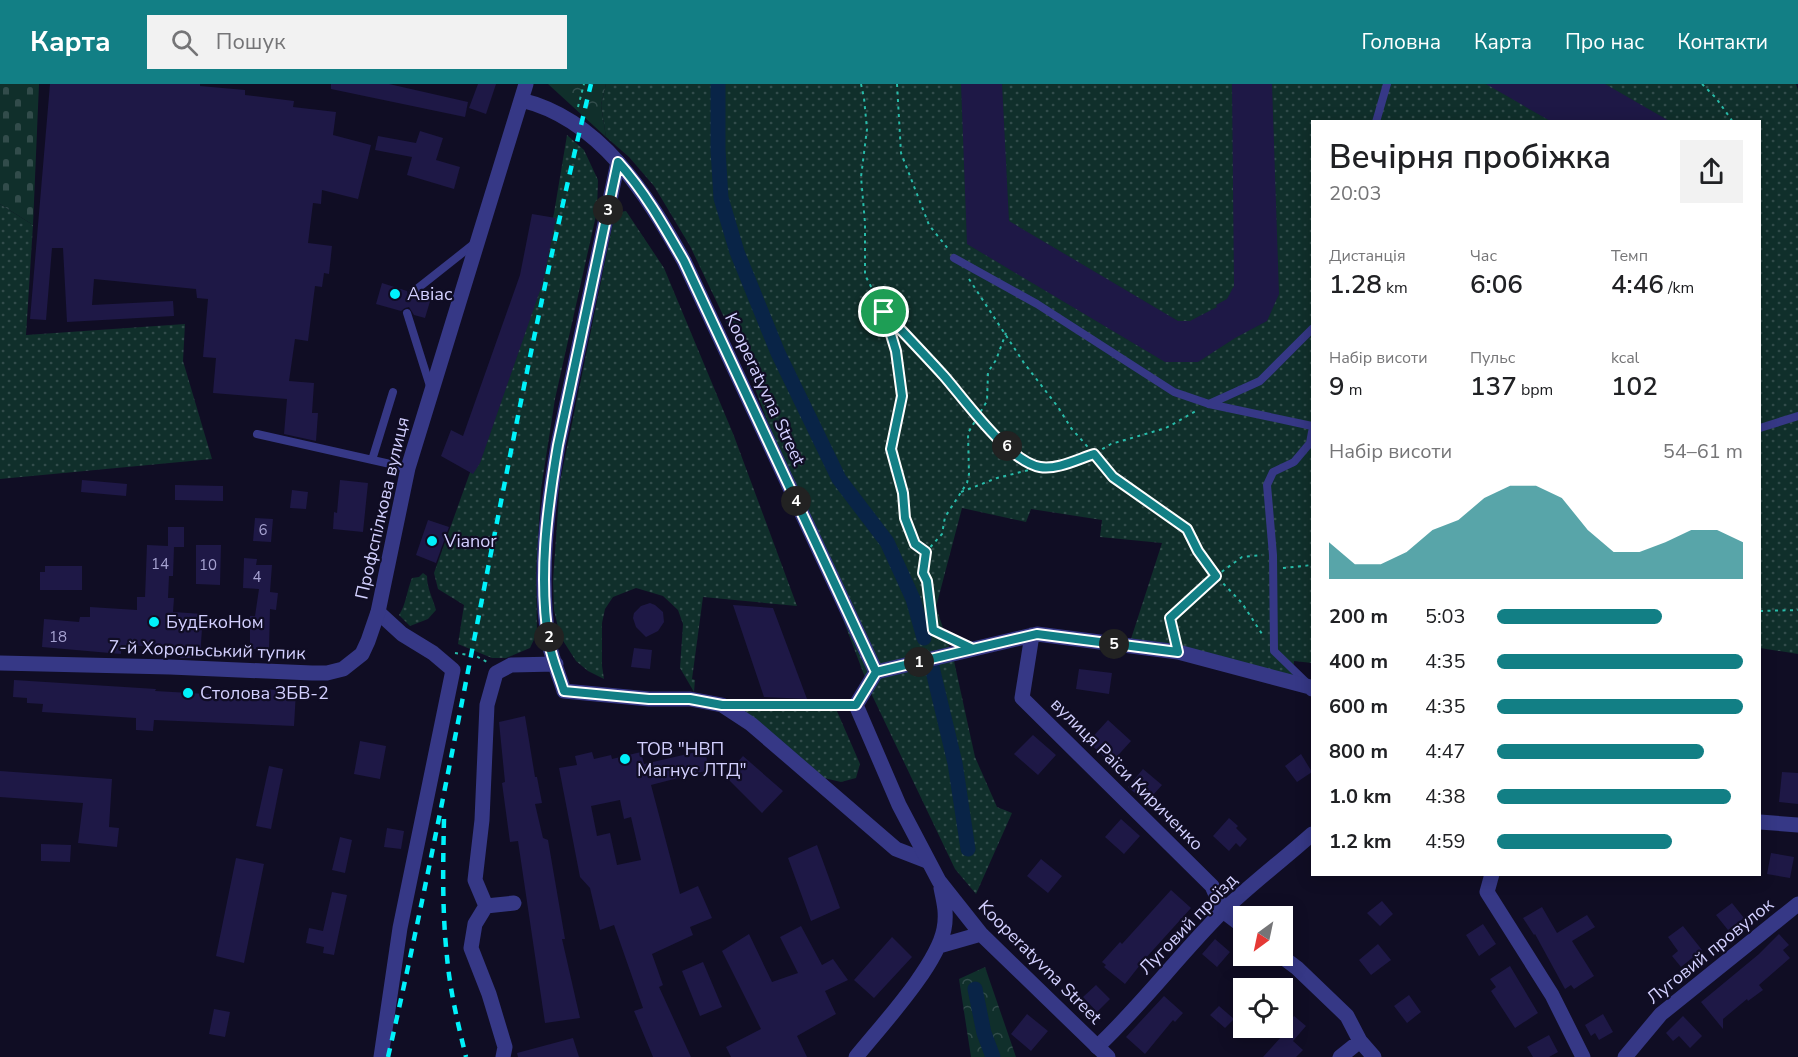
<!DOCTYPE html>
<html lang="uk">
<meta charset="utf-8">
<style>
:root{--surface:#fff;--page:#f2f2f2;--text:#202124;--muted:#757577;--accent:#127f85}
body{margin:0;font-family:"Nunito Sans",sans-serif;background:var(--page);color:var(--text);height:100vh;display:flex;flex-direction:column;font-size:22px;white-space:nowrap}
*{box-sizing:border-box;margin:0}
p{font-size:20px;color:var(--muted)}
.icon{flex:none;width:33px;height:33px;fill:none;stroke:currentColor;stroke-width:2;stroke-linecap:round;stroke-linejoin:round}
.map{position:relative;flex:1;overflow:hidden}
.sheet{position:absolute;left:1311px;top:36px;width:450px;height:756px;display:flex;flex-direction:column;background:var(--surface);border-radius:0px;box-shadow:0 3px 15px #0003}
.sheet>*{flex:none}
.needle{width:39px;rotate:213deg}
.controls{position:absolute;left:1233px;top:822px;display:grid;gap:12px}
.controls a{display:grid;place-items:center;width:60px;height:60px;border-radius:0px;background:var(--surface);box-shadow:0 3px 15px #0003;font-size:30px}
.pin{position:absolute;display:grid;place-items:center;width:51px;height:51px;color:#fff;margin:-26px;border:3px solid #fff;border-radius:50%;box-shadow:0 2px 6px #0007}
.km{position:absolute;width:30px;height:30px;margin:-15px;border-radius:50%;background:#222;color:#fff;font-size:16px;line-height:30px;text-align:center}
.round{display:grid;place-items:center;flex:none;width:63px;height:63px;border-radius:0px;background:var(--page)}
.summary{display:flex;align-items:center;justify-content:space-between;height:102px;padding:0 18px}
h1{font-size:33px;font-weight:600;line-height:45px}
.stats{display:grid;grid-template-columns:repeat(3,1fr);gap:9px;height:102px;padding:6px 18px}
.stats div{display:grid;align-content:center}
.stats b{font-size:26px;font-weight:600}
.stats small{font-size:16px;font-weight:400}
.stats p{font-size:16px}
.chart{height:168px;padding:12px 18px}
.chart p{display:flex;justify-content:space-between}
.chart svg{width:100%;height:108px;margin-top:6px;fill:var(--accent);opacity:.7}
ul{padding:0 18px;list-style:none;font-size:20px}
li{display:grid;grid-template-columns:96px 72px 1fr;align-items:center;height:45px}
li i{height:15px;border-radius:8px;background:var(--accent)}
header{display:flex;align-items:center;gap:36px;box-sizing:border-box;height:84px;padding:0 30px;background:var(--accent);color:#fff}
header strong{font-size:28px}
nav{display:flex;gap:33px;margin-inline-start:auto;font-size:21px}
.search{width:420px;height:54px;background:var(--page);display:flex;align-items:center;gap:15px;box-sizing:border-box;padding:0 21px;border-radius:0px;color:var(--muted);font-size:22px}
.map>svg:first-child{display:block}
.grass{fill:url(#grass-dots)}
.forest{fill:url(#forest-crowns)}
.cemetery{fill:url(#cemetery-stones)}
.lines{fill:none;stroke-linecap:round;stroke-linejoin:round}
.canal{stroke:#092447;stroke-width:15}
.building{fill:#1e1846;fill-rule:evenodd}
.path{stroke:#28bba9;stroke-width:2;stroke-dasharray:3 4.5;stroke-linecap:butt}
.service{stroke:#363886;stroke-width:8}
.minor{stroke:#363886;stroke-width:15}
.tertiary{stroke:#363886;stroke-width:15}
.rail{stroke:#00f2fb;stroke-width:4.5;stroke-dasharray:9 8;stroke-linecap:butt}
.route-casing{stroke:#fff;stroke-width:12}
.route{stroke:#127f85;stroke-width:8}
.poi-dot{fill:#00f2fb;stroke:#100d24;stroke-width:2}
.labels{text-anchor:middle;stroke-width:4.5;stroke-linejoin:round;paint-order:stroke}
.number-label{font-size:15px;fill:#a6a2d1}
.poi-label{font-size:18px;fill:#d3d0ff;stroke:#100d24;text-anchor:start}
.street-label{font-size:18px;fill:#d3d0ff;stroke:#100d24}
</style>
<header>
<strong>Карта</strong>
<div class="search"><svg class="icon" aria-label="search" viewBox="0 0 24 24"><circle cx="10" cy="10" r="6"/><path d="M15 15l6 6"/></svg>Пошук</div>
<nav><a>Головна</a><a>Карта</a><a>Про нас</a><a>Контакти</a></nav>
</header>
<div class="map">
<svg width="1798" height="973" viewBox="0 0 1798 973">
<defs>
<pattern id="grass-dots" width="8" height="8" patternUnits="userSpaceOnUse" patternTransform="scale(1.5)"><rect width="8" height="8" fill="#102f2b"/><path d="M2 2h.1M6 6h.1" fill="none" stroke="#324c4b" stroke-width="1.8" stroke-linecap="round"/></pattern>
<pattern id="forest-crowns" width="20" height="18" patternUnits="userSpaceOnUse" patternTransform="scale(1.5)"><rect width="20" height="18" fill="#102f2b"/><path d="M2 6a3 3 0 1 1 6 0M12 15a3 3 0 1 1 6 0" fill="none" stroke="#324c4b"/></pattern>
<pattern id="cemetery-stones" width="16" height="16" patternUnits="userSpaceOnUse" patternTransform="scale(1.5)"><rect width="16" height="16" fill="#102f2b"/><path d="M2 7V4a2 2 0 0 1 4 0v3zM10 15v-3a2 2 0 0 1 4 0v3z" fill="#324c4b"/></pattern>
</defs>
<rect width="100%" height="100%" fill="#100d24"/>
<path class="grass" d="M 606,0 L 1796,0 L 1798,6 L 1798,570 L 1760,564 L 1760,38 L 1312,38 L 1312,579 L 1294,577 L 1293,594 L 1130,558 L 1162,459 L 1100,453 L 1102,436 L 1031,425 L 1026,438 L 962,424 L 936,523 L 954,577 L 975,673 L 997,723 L 1012,729 L 976,810 L 955,785 L 871,609 L 743,273 L 690,162 L 654,102 L 629,73 L 606,53 L 601,21 Z
M 567,51 L 584,66 L 598,96 L 597,127 L 555,315 L 541,405 L 536,485 L 537,549 L 530,564 L 506,574 L 492,574 L 458,560 L 464,521 L 438,505 L 434,489 L 540,193 L 554,129 Z
M 0,120 L 33,141 L 26,251 L 185,240 L 183,277 L 212,375 L 0,395 Z
M 626,127 L 664,184 L 734,352 L 797,522 L 703,513 L 692,595 L 695,596 L 694,608 L 680,584 L 683,540 L 678,526 L 663,512 L 636,504 L 613,513 L 605,525 L 602,539 L 602,582 L 604,595 L 588,587 L 576,577 L 560,552 L 554,526 L 553,496 L 560,398 L 615,129 Z
M 423,489 L 427,492 C 427,505 433,514 436,526 L 428,535 L 410,542 L 399,531 C 406,521 407,506 412,494 L 419,493 Z
M 732,617 L 833,618 L 860,680 L 856,694 L 841,698 L 824,694 Z"/>
<path class="forest" d="M 548,0 L 606,0 L 601,21 L 606,53 Z
M 985,883 L 1016,973 L 971,973 L 959,895 Z"/>
<path class="cemetery" d="M 0,0 L 39,0 L 33,141 L 0,120 Z"/>
<g class="lines">
<path class="canal" d="M 718,0 L 718,66 L 721,114 L 737,168 L 778,269 L 839,395 L 887,458 L 913,515 L 924,554
M 932,583 L 955,679 L 968,765
M 975,905 L 984,949 L 993,973"/>
</g>
<path class="building" d="M 50,0 L 200,0 L 200,2 L 245,6 L 245,11 L 294,17 L 293,23 L 336,28 L 333,51 L 371,61 L 358,115 L 322,106 L 321,120 L 313,119 L 308,159 L 332,162 L 329,190 L 324,189 L 322,203 L 315,202 L 308,257 L 295,255 L 289,297 L 314,299 L 312,329 L 318,329 L 316,357 L 284,350 L 287,315 L 213,309 L 216,274 L 203,273 L 208,215 L 197,214 L 196,205 L 94,195 L 92,221 L 173,217 L 174,232 L 67,238 L 63,164 L 52,164 L 46,236 L 30,235 Z
M 331,0 L 389,0 L 468,18 L 465,33 L 331,5 Z
M 478,0 L 496,0 L 486,30 L 469,24 Z
M 961,0 L 1002,0 L 1009,137 L 1178,237 L 1190,237 L 1217,223 L 1216,221 L 1227,215 L 1234,202 L 1232,0 L 1272,0 L 1279,210 L 1267,237 L 1235,254 L 1198,278 L 1165,278 L 967,160 Z
M 1486,0 L 1605,0 L 1671,38 L 1552,38 Z
M 420,47 L 443,54 L 436,76 L 460,83 L 454,105 L 407,91 L 412,73 L 375,66 L 378,52 L 416,59 Z
M 532,130 L 556,134 L 543,198 L 480,379 L 473,390 L 441,372 L 451,346 L 463,352 L 520,191 Z
M 382,199 L 407,207 L 408,211 L 411,214 L 420,210 L 431,214 L 425,234 L 414,231 L 409,223 L 405,224 L 401,227 L 376,220 Z
M 82,396 L 127,400 L 126,412 L 81,408 Z
M 340,396 L 368,399 L 363,448 L 333,445 L 334,428 L 337,429 Z
M 175,401 L 223,402 L 223,417 L 175,416 Z
M 292,406 L 308,408 L 306,425 L 290,424 Z
M 255,434 L 273,435 L 271,458 L 253,457 Z
M 428,436 L 449,443 L 436,479 L 416,471 Z
M 168,443 L 184,443 L 184,463 L 174,463 L 173,492 L 169,492 L 168,514 L 174,514 L 173,528 L 203,530 L 200,574 L 180,574 L 180,564 L 121,561 L 121,570 L 42,563 L 44,535 L 79,538 L 80,533 L 90,533 L 90,523 L 137,526 L 137,513 L 145,513 L 147,461 L 168,462 Z
M 196,461 L 221,461 L 220,501 L 196,500 Z
M 244,474 L 257,475 L 256,481 L 272,481 L 270,508 L 278,509 L 276,526 L 270,525 L 269,565 L 250,565 L 250,532 L 255,532 L 259,505 L 243,504 Z
M 45,482 L 82,482 L 82,506 L 40,506 L 40,488 L 45,488 Z
M 650,519 L 655,521 L 663,528 L 664,538 L 658,547 L 646,553 L 636,543 L 633,534 L 634,529 L 641,522 Z
M 733,521 L 773,524 L 807,615 L 764,613 Z
M 634,564 L 652,566 L 650,585 L 631,583 Z
M 1079,585 L 1112,589 L 1109,610 L 1076,605 Z
M 14,596 L 156,605 L 155,607 L 261,613 L 261,605 L 296,607 L 294,642 L 154,636 L 153,647 L 136,646 L 136,634 L 42,628 L 43,620 L 27,619 L 27,614 L 13,613 Z
M 525,632 L 535,693 L 537,693 L 542,719 L 535,720 L 543,754 L 548,756 L 565,855 L 562,855 L 580,934 L 545,939 L 518,757 L 510,758 L 502,699 L 505,698 L 499,638 Z
M 1108,636 L 1131,657 L 1111,679 L 1088,658 Z
M 1033,651 L 1056,671 L 1038,691 L 1014,670 Z
M 360,657 L 386,662 L 380,695 L 354,690 Z
M 705,666 L 709,686 L 651,701 L 680,810 L 698,802 L 712,834 L 690,843 L 693,851 L 652,870 L 663,901 L 659,903 L 691,973 L 653,973 L 634,927 L 643,924 L 614,841 L 600,846 L 590,804 L 580,793 L 559,684 L 577,681 L 575,672 L 592,668 L 594,675 L 611,671 L 612,675 L 641,668 L 644,680 ZM 620,716 L 624,735 L 631,733 L 641,776 L 617,781 L 610,749 L 597,752 L 591,722 Z
M 1301,670 L 1312,688 L 1297,698 L 1285,682 Z
M 743,672 L 783,707 L 762,729 L 725,692 Z
M 269,682 L 283,685 L 271,745 L 256,742 Z
M 1143,685 L 1162,701 L 1146,719 L 1128,703 Z
M 0,687 L 112,695 L 109,743 L 119,744 L 117,763 L 78,759 L 83,719 L 0,713 Z
M 1782,688 L 1798,689 L 1798,720 L 1779,718 Z
M 1229,734 L 1238,742 L 1236,744 L 1247,755 L 1240,763 L 1236,759 L 1229,767 L 1213,752 Z
M 1121,735 L 1140,752 L 1124,770 L 1105,753 Z
M 387,744 L 404,747 L 401,765 L 384,763 Z
M 340,753 L 352,756 L 345,789 L 332,786 Z
M 41,760 L 71,761 L 70,778 L 41,777 Z
M 817,761 L 840,824 L 811,837 L 788,774 Z
M 1771,769 L 1794,773 L 1790,794 L 1767,790 Z
M 236,774 L 264,780 L 244,879 L 216,872 Z
M 1041,775 L 1062,792 L 1048,809 L 1027,792 Z
M 1171,806 L 1191,824 L 1144,876 L 1125,900 L 1104,883 L 1106,881 L 1102,878 L 1120,858 L 1122,860 Z
M 332,808 L 347,811 L 334,871 L 323,869 L 324,863 L 306,859 L 309,844 L 323,847 Z
M 1382,817 L 1393,830 L 1380,842 L 1367,829 Z
M 1732,819 L 1744,834 L 1728,846 L 1716,831 Z
M 1542,823 L 1557,849 L 1587,831 L 1595,843 L 1572,857 L 1594,892 L 1574,905 L 1571,901 L 1565,905 L 1535,850 L 1534,851 L 1523,834 Z
M 1483,840 L 1496,860 L 1479,872 L 1466,851 Z
M 801,842 L 822,881 L 833,875 L 848,896 L 825,907 L 836,930 L 797,952 L 807,973 L 731,973 L 726,963 L 761,945 L 722,867 L 749,850 L 772,898 L 798,889 L 780,853 Z
M 1683,842 L 1702,866 L 1681,883 L 1672,872 L 1678,867 L 1668,853 Z
M 1779,850 L 1789,861 L 1783,866 L 1790,874 L 1759,901 L 1763,906 L 1748,917 L 1747,915 L 1723,935 L 1723,945 L 1701,918 L 1759,870 Z
M 892,853 L 912,873 L 874,914 L 854,896 Z
M 1215,855 L 1230,868 L 1217,883 L 1202,870 Z
M 1378,860 L 1391,876 L 1371,891 L 1359,876 Z
M 703,878 L 722,923 L 700,932 L 682,887 Z
M 1510,882 L 1538,929 L 1515,944 L 1491,907 L 1496,903 L 1490,895 Z
M 1096,901 L 1110,915 L 1097,928 L 1083,913 Z
M 1409,911 L 1421,928 L 1407,939 L 1394,922 Z
M 1164,912 L 1183,929 L 1175,938 L 1173,936 L 1145,970 L 1126,953 Z
M 1219,922 L 1234,935 L 1225,944 L 1210,931 Z
M 214,925 L 230,928 L 225,953 L 209,950 Z
M 1027,930 L 1048,947 L 1031,967 L 1011,950 Z
M 1603,930 L 1613,948 L 1599,956 L 1595,949 L 1591,952 L 1585,941 Z
M 1294,932 L 1306,942 L 1293,957 L 1303,966 L 1296,973 L 1263,973 L 1289,944 L 1286,942 Z
M 1683,932 L 1702,952 L 1690,964 L 1679,952 L 1673,957 L 1666,949 Z
M 1549,951 L 1558,968 L 1549,973 L 1533,973 L 1527,963 Z
M 573,954 L 579,973 L 518,973 L 517,969 Z"/>
<g class="lines">
<path class="path" d="M 861,0 L 864,14 L 867,45 L 861,93 L 865,139 L 865,191 L 884,228 L 944,292 L 979,333 L 1019,374 L 1041,383 L 1057,382 L 1094,370 L 1113,393 L 1187,445 L 1198,467 L 1216,492 L 1242,519 L 1262,550
M 897,0 L 901,69 L 929,141 L 949,166
M 1702,0 L 1716,14 L 1733,38
M 578,23 L 584,0
M 969,195 L 1024,279 L 1058,323 L 1071,344 L 1094,370 L 1111,360 L 1166,344 L 1196,327
M 885,230 L 896,267 L 902,312 L 891,365 L 903,409 L 905,434 L 915,460 L 925,467
M 961,408 L 997,394 L 1041,383
M 1283,484 L 1312,481
M 1760,527 L 1798,526
M 950,554 L 933,546 L 927,497 L 923,489 L 926,468 L 942,450 L 945,433 L 967,399 L 969,390 L 968,349 L 987,317 L 988,288 L 996,276 L 1006,249
M 1175,554 L 1170,534 L 1216,492 L 1242,473 L 1262,471
M 455,569 L 476,572 L 487,578
M 751,621 L 841,621"/>
<path class="service" d="M 1376,38 L 1387,0
M 954,174 L 1037,220 L 1174,308 L 1209,320 L 1312,342
M 413,208 L 475,159
M 407,229 L 430,302
M 1209,320 L 1260,297 L 1312,245
M 1760,344 L 1798,332
M 257,350 L 408,384
M 372,376 L 393,308
M 1307,599 L 1274,567 L 1273,471 L 1267,401 L 1273,388 L 1294,378 L 1310,359 L 1312,348"/>
<path class="minor" d="M 618,78 L 558,361 C 547,426 538,494 549,559 C 552,575 559,591 564,607 L 649,615 L 690,615 L 722,621 L 751,640 L 896,765 L 927,777
M 378,528 L 402,550 L 433,569 L 453,586 L 400,844 L 381,973
M 1032,551 L 1022,614 L 1212,802 L 1223,827 L 1244,843
M 876,588 L 1037,550 L 1178,568 L 1310,603 L 1312,605
M 1760,738 L 1798,741
M 1492,790 L 1487,808 L 1552,911 L 1583,973
M 514,819 L 486,822 L 475,796 L 482,736 L 487,621 L 496,589 L 511,581 L 556,580
M 486,822 L 475,840 L 471,864 L 489,910 L 505,963 L 503,973
M 1281,872 L 1297,884 L 1347,932 L 1360,957 L 1374,973
M 1097,963 C 1142,921 1179,871 1222,828 C 1251,800 1283,776 1312,750
M 1340,973 L 1360,957
M 1625,973 L 1661,930 L 1798,820"/>
<path class="tertiary" d="M 521,16 C 601,35 647,111 684,177 L 876,588 L 856,621 L 899,721 L 939,797 L 981,850 L 1108,973
M 0,579 L 170,583 L 312,589 L 327,589 L 343,585 L 362,570 L 368,557 L 378,528 L 408,384 L 526,0
M 939,862 L 981,850
M 856,973 C 881,942 937,882 944,845 C 947,830 944,818 941,804"/>
<path class="rail" d="M 444,735 C 443,781 442,827 447,873 C 450,907 458,940 466,973
M 388,973 C 462,650 512,322 591,0"/>
</g>
<g class="lines">
<g class="route-casing">
<path id="route" d="M 884,228 L 896,267 L 902,312 L 891,365 L 903,409 L 905,434 L 915,460 L 926,468 L 923,489 L 927,497 L 933,546 L 973,565 L 876,588 L 856,621 L 722,621 L 690,615 L 649,615 L 564,607 C 559,591 552,575 549,559 C 538,494 547,426 558,361 L 618,78 C 645,108 664,142 684,177 L 876,588 L 960,568 L 1037,550 L 1178,568 L 1170,534 L 1216,492 L 1198,467 L 1187,445 L 1113,393 L 1094,370 C 1078,375 1057,386 1040,383 C 1009,378 965,316 944,292 C 924,270 904,249 884,228"/>
</g>
<use href="#route" class="route"/>
</g>
<g class="poi-dot">
<circle cx="395" cy="210" r="6"/>
<circle cx="432" cy="457" r="6"/>
<circle cx="154" cy="538" r="6"/>
<circle cx="188" cy="609" r="6"/>
<circle cx="625" cy="675" r="6"/>
</g>
<g class="labels">
<g class="number-label">
<text x="263" y="451">6</text>
<text x="160" y="485">14</text>
<text x="208" y="486">10</text>
<text x="257" y="498">4</text>
<text x="58" y="558">18</text>
</g>
<g class="poi-label">
<text x="407" y="216">Авіас</text>
<text x="444" y="463">Vianor</text>
<text x="166" y="544">БудЕкоНом</text>
<text x="200" y="615">Столова ЗБВ-2</text>
<text x="637" y="671">ТОВ "НВП<tspan x="637" dy="21">Магнус ЛТД"</tspan></text>
</g>
<g class="street-label">
<text transform="translate(765 305) rotate(65)" y="6">Kooperatyvna Street</text>
<text transform="translate(382 424) rotate(-77)" y="6">Профспілкова вулиця</text>
<text transform="translate(207 566) rotate(2)" y="6">7-й Хорольський тупик</text>
<text transform="translate(1127 690) rotate(45)" y="6">вулиця Раїси Кириченко</text>
<text transform="translate(1188 840) rotate(-46)" y="6">Луговий проїзд</text>
<text transform="translate(1710 867) rotate(-39)" y="6">Луговий провулок</text>
<text transform="translate(1040 878) rotate(45)" y="6">Kooperatyvna Street</text>
</g>
</g>
</svg>
<div class="controls">
<a><svg class="needle" viewBox="-14 -14 28 28"><path d="M0-13l5 13h-10z" fill="#e53935"/><path d="M0 13l5-13h-10z" fill="#757577"/></svg></a>
<a><svg class="icon" aria-label="locate" viewBox="0 0 24 24"><circle cx="12" cy="12" r="6"/><path d="M12 2v4M12 18v4M2 12h4M18 12h4"/></svg></a>
</div>
<div class="pin" style="left:884px;top:228px;background:#1e9e55"><svg class="icon" aria-label="arrive" viewBox="0 0 24 24"><path d="M6 21V4h12l-3 4 3 4H6"/></svg></div>
<b class="km" style="left:919px;top:578px">1</b>
<b class="km" style="left:549px;top:553px">2</b>
<b class="km" style="left:608px;top:126px">3</b>
<b class="km" style="left:796px;top:417px">4</b>
<b class="km" style="left:1114px;top:560px">5</b>
<b class="km" style="left:1007px;top:362px">6</b>
<section class="sheet">
<div class="summary"><div><h1>Вечірня пробіжка</h1><p>20:03</p></div><a class="round"><svg class="icon" aria-label="share" viewBox="0 0 24 24"><path d="M12 15V3M7 8l5-5 5 5M5 13v7h14v-7"/></svg></a></div>
<div class="stats">
<div><p>Дистанція</p><b>1.28<small> km</small></b></div>
<div><p>Час</p><b>6:06</b></div>
<div><p>Темп</p><b>4:46<small> /km</small></b></div>
</div>
<div class="stats">
<div><p>Набір висоти</p><b>9<small> m</small></b></div>
<div><p>Пульс</p><b>137<small> bpm</small></b></div>
<div><p>kcal</p><b>102</b></div>
</div>
<div class="chart"><p><span>Набір висоти</span>54–61 m</p>
<svg viewBox="0 0 160 44" preserveAspectRatio="none"><path d="M0 44V29L10 38L20 38L30 33L40 24L50 20L60 11L70 6L80 6L90 11L100 24L110 33L120 33L130 29L140 24L150 24L160 29V44z"/></svg>
</div>
<ul>
<li><b>200 m</b>5:03<i style="width:67%"></i></li>
<li><b>400 m</b>4:35<i style="width:100%"></i></li>
<li><b>600 m</b>4:35<i style="width:100%"></i></li>
<li><b>800 m</b>4:47<i style="width:84%"></i></li>
<li><b>1.0 km</b>4:38<i style="width:95%"></i></li>
<li><b>1.2 km</b>4:59<i style="width:71%"></i></li>
</ul>
</section>
</div>
